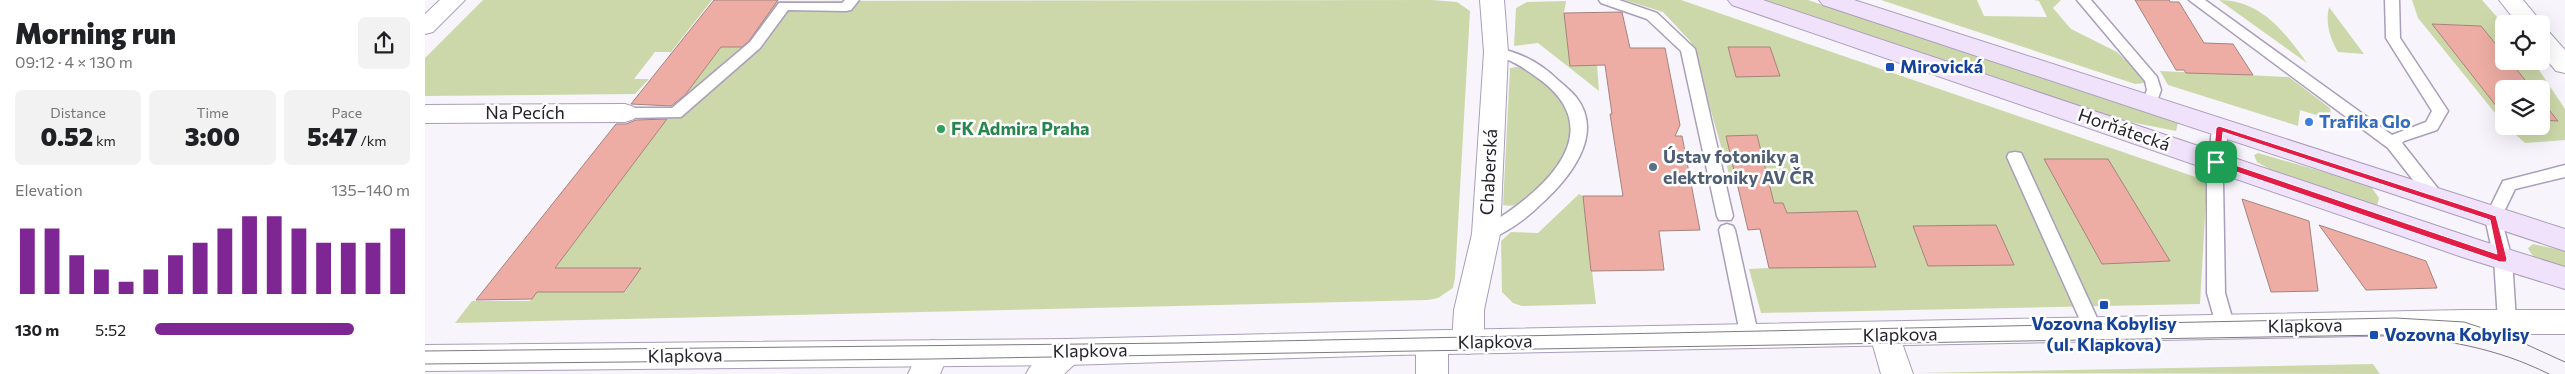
<!DOCTYPE html>
<meta charset="utf-8">
<style>
:root{--surface:#fff;--page:#f2f2f2;--text:#202124;--muted:#757577;--accent:#7e2694}
body{margin:0;font-family:Commissioner,sans-serif;background:var(--page);color:var(--text);height:100vh;display:flex;flex-direction:column;font-size:19px;white-space:nowrap}
*{box-sizing:border-box;margin:0}
p{font-size:16px;color:var(--muted)}
.icon{flex:none;width:28px;height:28px;fill:none;stroke:currentColor;stroke-width:2;stroke-linecap:round;stroke-linejoin:round}
.map{position:relative;flex:1;overflow:hidden}
.side{display:flex;flex-direction:column;background:var(--surface);width:425px}
.side>*{flex:none}
.controls{position:absolute;left:2070px;top:15px;display:grid;gap:10px}
.controls a{display:grid;place-items:center;width:55px;height:55px;border-radius:8px;background:var(--surface);box-shadow:0 5px 20px #0002;font-size:25px}
.pin{position:absolute;display:grid;place-items:center;width:42px;height:42px;color:#fff;margin:-21px;border-radius:10px;box-shadow:0 2px 8px #0006}
.round{display:grid;place-items:center;flex:none;width:52px;height:52px;border-radius:8px;background:var(--page)}
.headline{display:flex;align-items:center;justify-content:space-between;height:85px;padding:0 15px}
h1{font-size:28px;font-weight:800;line-height:38px}
.metrics{display:grid;grid-template-columns:repeat(3,1fr);gap:8px;height:85px;padding:5px 15px}
.metrics div{display:grid;align-content:center;border-radius:8px;background:var(--page);text-align:center}
.metrics b{font-size:25px;font-weight:800}
.metrics small{font-size:14px;font-weight:400}
.metrics p{font-size:14px}
.chart{height:140px;padding:10px 15px}
.chart p{display:flex;justify-content:space-between}
.chart svg{width:100%;height:90px;margin-top:5px;stroke:var(--accent);stroke-width:6}
ul{padding:0 15px;list-style:none;font-size:16px}
li{display:grid;grid-template-columns:80px 60px 1fr;align-items:center;height:38px}
li i{height:12px;border-radius:6px;background:var(--accent)}
main{display:flex;flex:1;min-height:0}
.map>svg:first-child{display:block}
.green{fill:#cdd8aa}
.building{fill:#edada4;stroke:#a5837e}
.lines{fill:none;stroke-linecap:round;stroke-linejoin:round}
.service-casing{stroke:#a99ebb;stroke-width:3}
.minor-casing{stroke:#a99ebb;stroke-width:2}
.tertiary-casing{stroke:#a99ebb;stroke-width:2}
.secondary-casing{stroke:#a99ebb;stroke-width:2}
.service{fill:#fff;fill-rule:evenodd}
.minor{fill:#fff;fill-rule:evenodd}
.tertiary{fill:#fff;fill-rule:evenodd}
.secondary{fill:#f0e2fa;fill-rule:evenodd}
.tram{stroke:#7d7a83;stroke-width:1}
.route{fill:#e11d48;stroke:#fff;fill-rule:evenodd}
.transit-dot{fill:#1a4fb4;stroke:#fff;stroke-width:2}
.shop-dot{fill:#3f7fe0;stroke:#fff;stroke-width:2}
.leisure-dot{fill:#2e9e5b;stroke:#fff;stroke-width:2}
.service-dot{fill:#5c6f8a;stroke:#fff;stroke-width:2}
.labels{text-anchor:middle;stroke-width:5;stroke-linejoin:round;paint-order:stroke}
.transit-label{font-size:18px;font-weight:bold;fill:#164399;stroke:#fff;text-anchor:start}
.street-label{font-size:18px;fill:#26222d;stroke:#fff}
.shop-label{font-size:18px;font-weight:bold;fill:#366cbe;stroke:#fff;text-anchor:start}
.leisure-label{font-size:18px;font-weight:bold;fill:#27864d;stroke:#fff;text-anchor:start}
.service-label{font-size:18px;font-weight:bold;fill:#4e5e75;stroke:#fff;text-anchor:start}
</style>
<main>
<section class="side">
<div class="headline"><div><h1>Morning run</h1><p>09:12 · 4 × 130 m</p></div><a class="round"><svg class="icon" aria-label="share" viewBox="0 0 24 24"><path d="M12 15V3M7 8l5-5 5 5M5 13v7h14v-7"/></svg></a></div>
<div class="metrics">
<div><p>Distance</p><b>0.52<small> km</small></b></div>
<div><p>Time</p><b>3:00</b></div>
<div><p>Pace</p><b>5:47<small> /km</small></b></div>
</div>
<div class="chart"><p><span>Elevation</span>135–140 m</p>
<svg viewBox="0 0 160 44" preserveAspectRatio="none"><path d="M5 44V12M15 44V12M25 44V25M35 44V32M45 44V38M55 44V32M65 44V25M75 44V19M85 44V12M95 44V6M105 44V6M115 44V12M125 44V19M135 44V19M145 44V19M155 44V12"/></svg>
</div>
<ul>
<li><b>130 m</b>5:52<i style="width:78%"></i></li>
</ul>
</section>
<div class="map">
<svg width="2140" height="374" viewBox="0 0 2140 374">
<rect width="100%" height="100%" fill="#f7f5fb"/>
<path class="green" d="M 58,0 L 287,0 L 246,52 L 230,52 L 209,79 L 224,79 L 210,94 L 0,96 L 0,58 Z
M 1007,0 L 1032,2 L 1045,11 L 1030,278 L 1028,288 L 1013,298 L 1003,300 L 30,323 L 47,301 L 105,301 L 112,292 L 200,292 L 215,268 L 130,268 L 296,47 L 321,47 L 326,39 L 302,39 L 331,1 Z
M 1199,0 L 1256,0 L 1782,181 L 1775,304 L 1336,313 L 1324,269 L 1344,268 L 1328,204 L 1304,174 L 1266,42 L 1238,12 Z
M 1340,0 L 1383,0 L 1753,123 L 1751,131 L 1700,121 Z
M 1456,0 L 1552,0 L 1559,16 L 1622,17 L 1614,1 L 1608,0 L 1636,0 L 1628,8 L 1646,29 L 1692,52 L 1714,73 L 1720,83 L 1710,84 Z
M 1794,0 C 1836,0 1860,32 1882,63 Z
M 1987,0 L 2057,0 L 2079,25 L 2079,54 L 2056,26 L 2007,24 L 2079,116 L 2079,124 L 1993,18 Z
M 1141,1 L 1139,13 L 1145,65 L 1172,65 L 1174,91 L 1113,43 L 1089,46 L 1091,8 L 1102,2 Z
M 1904,7 L 1939,54 L 1913,52 C 1905,38 1900,23 1904,7 Z
M 2085,61 L 2108,61 L 2140,109 L 2140,140 L 2100,143 L 2081,126 L 2116,126 L 2116,120 L 2133,121 L 2116,100 L 2116,89 L 2107,89 Z
M 1092,67 C 1104,69 1116,77 1125,86 C 1135,96 1148,114 1147,129 C 1145,156 1107,213 1078,205 L 1085,68 Z
M 1735,71 L 1864,77 L 1905,108 L 1907,120 L 1875,110 L 1873,126 L 1743,85 Z
M 1833,153 L 1913,176 L 1947,188 L 1954,198 L 1952,206 L 1848,171 L 1832,162 L 1829,155 Z
M 1154,194 L 1158,196 L 1171,304 L 1097,306 L 1088,303 L 1077,292 L 1076,241 L 1086,232 L 1113,233 Z
M 2108,244 L 2140,251 L 2140,269 C 2127,265 2108,262 2103,248 Z
M 1948,364 L 1955,374 L 1491,373 Z"/>
<path class="building" d="M 289,0 L 353,0 L 324,41 L 317,47 L 296,47 L 260,95 L 246,106 L 206,104 Z
M 1710,0 L 1744,0 L 1745,2 L 1754,2 L 1779,43 L 1808,44 L 1828,75 L 1761,73 L 1759,70 L 1751,70 Z
M 1197,12 L 1205,48 L 1240,48 L 1255,125 L 1250,136 L 1257,136 L 1275,230 L 1234,231 L 1239,270 L 1166,271 L 1158,196 L 1198,196 L 1185,114 L 1187,114 L 1180,65 L 1145,66 L 1139,13 Z
M 2007,24 L 2056,26 L 2079,54 L 2079,61 L 2085,61 L 2107,89 L 2079,89 L 2079,116 Z
M 1303,47 L 1345,47 L 1355,76 L 1311,77 Z
M 2116,100 L 2133,121 L 2116,120 Z
M 242,119 L 130,268 L 216,268 L 199,292 L 112,292 L 107,299 L 51,300 L 191,124 L 201,124 L 211,120 Z
M 1332,135 L 1349,203 L 1358,203 L 1362,213 L 1432,211 L 1451,267 L 1344,268 L 1335,229 L 1323,230 L 1301,136 Z
M 1619,159 L 1683,159 L 1745,261 L 1677,264 Z
M 1817,199 L 1884,221 L 1893,291 L 1846,292 Z
M 1571,225 L 1589,265 L 1503,266 L 1488,226 Z
M 1894,225 L 2001,261 L 2012,288 L 1941,290 Z"/>
<g class="lines">
<g class="service-casing">
<path id="service" d="M 420,0 L 434,0 L 426,10 L 421,11 L 363,10 L 335,48 L 256,117 L 200,118 L 192,113 L 200,108 L 247,108 L 325,42 L 354,3 L 417,3 Z
M 1174,0 L 1194,0 L 1232,13 L 1270,49 L 1308,216 L 1306,220 L 1294,220 L 1292,216 L 1256,51 L 1222,19 L 1176,3 Z
M 1652,0 L 1666,0 L 1732,77 L 1736,90 L 1729,110 L 1719,110 L 1716,106 L 1722,90 L 1720,81 Z
M 1764,0 L 1780,0 L 1967,135 L 2001,122 L 2007,111 L 1961,38 L 1960,0 L 1974,0 L 1975,38 L 2023,111 L 2012,130 L 1979,141 L 1977,143 L 2018,195 L 2020,199 L 2018,203 L 2006,203 L 1963,148 Z
M 1071,48 C 1095,52 1117,64 1134,81 C 1140,86 1146,91 1151,97 C 1181,135 1143,180 1115,205 C 1101,219 1080,234 1061,240 L 1055,238 L 1053,234 L 1055,230 C 1106,200 1190,138 1117,81 C 1106,73 1094,64 1081,59 C 1075,57 1068,58 1064,52 Z
M 1795,123 L 1803,128 L 1798,181 L 1800,293 L 1810,328 L 1807,333 L 1801,335 L 1795,333 L 1792,328 L 1782,293 L 1782,181 L 1787,128 Z
M 1590,152 L 1596,153 L 1598,157 L 1678,331 L 1675,336 L 1669,338 L 1663,336 L 1660,331 L 1582,157 L 1584,153 Z
M 2140,165 L 2140,177 L 2090,189 L 2076,218 L 2087,259 L 2091,321 L 2088,326 L 2082,328 L 2076,326 L 2073,321 L 2069,259 L 2060,218 L 2078,181 Z
M 1302,224 L 1308,226 L 1310,230 L 1334,338 L 1331,343 L 1325,345 L 1319,343 L 1316,338 L 1294,230 L 1296,226 Z"/>
</g>
<g class="minor-casing">
<path id="minor" d="M 15,0 L 40,0 L 8,32 L 0,34 L 0,14 Z
M 1055,0 L 1079,0 L 1083,52 L 1075,234 L 1059,310 L 1059,342 L 1054,351 L 1043,354 L 1032,351 L 1027,342 L 1029,310 L 1047,234 L 1059,52 Z
M 2074,0 L 2098,0 L 2118,24 L 2116,26 L 2116,24 L 2093,24 Z
M 2116,30 L 2124,32 L 2140,50 L 2140,73 L 2131,71 L 2116,53 Z
M 200,104 L 209,107 L 213,113 L 209,119 L 200,122 L 0,123 L 0,105 Z
M 1460,323 L 1471,326 L 1488,374 L 1456,374 L 1445,335 L 1449,326 Z
M 1007,331 L 1018,334 L 1023,343 L 1023,374 L 991,374 L 991,343 L 996,334 Z
M 642,339 L 653,343 L 658,352 L 653,361 L 639,374 L 601,374 C 609,358 626,345 642,339 Z
M 508,340 L 519,344 L 524,353 L 515,374 L 483,374 L 497,344 Z"/>
</g>
<g class="tertiary-casing">
<path id="tertiary" d="M 2039,310 L 2140,310 L 2140,334 L 2039,334 L 970,355 L 642,365 L 0,371 L 0,345 L 642,339 L 970,331 Z"/>
</g>
<g class="secondary-casing">
<path id="secondary" d="M 1303,0 L 1338,0 L 2057,241 L 2140,267 L 2140,289 L 2037,257 L 1307,5 Z
M 1394,0 L 1429,0 L 2140,229 L 2140,251 L 1398,5 Z"/>
</g>
<use href="#service" class="service"/>
<use href="#minor" class="minor"/>
<use href="#tertiary" class="tertiary"/>
<use href="#secondary" class="secondary"/>
<path class="tram" d="M 0,351 L 752,343 L 1971,318 L 2039,322 L 2085,337 L 2140,362
M 0,364 L 505,359 L 1961,335 C 2019,339 2072,348 2124,374"/>
</g>
<path class="route" d="M 1794,126 L 2071,216 L 2082,259 L 2081,262 L 2075,262 L 1788,164 L 1791,128 ZM 1798,132 L 2065,220 L 2072,254 L 1795,160 Z"/>
<g class="transit-dot">
<rect x="1460" y="62" width="10" height="10" rx="2.5"/>
<rect x="1674" y="300" width="10" height="10" rx="2.5"/>
<rect x="1944" y="330" width="10" height="10" rx="2.5"/>
</g>
<circle class="shop-dot" cx="1884" cy="122" r="5"/>
<circle class="leisure-dot" cx="516" cy="129" r="5"/>
<circle class="service-dot" cx="1228" cy="167" r="5"/>
<g class="labels">
<g class="transit-label">
<text x="1475" y="73">Mirovická</text>
<text x="1679" y="330" text-anchor="middle">Vozovna Kobylisy<tspan x="1679" dy="21">(ul. Klapkova)</tspan></text>
<text x="1959" y="341">Vozovna Kobylisy</text>
</g>
<g class="street-label">
<text x="100" y="119">Na Pecích</text>
<text transform="translate(1699 130) rotate(19)" y="6">Horňátecká</text>
<text transform="translate(1064 172) rotate(-87)" y="6">Chaberská</text>
<text transform="translate(1880 326) rotate(-1)" y="6">Klapkova</text>
<text transform="translate(1475 335) rotate(-1)" y="6">Klapkova</text>
<text transform="translate(1070 342) rotate(-1)" y="6">Klapkova</text>
<text transform="translate(665 351) rotate(-1)" y="6">Klapkova</text>
<text transform="translate(260 356) rotate(-1)" y="6">Klapkova</text>
</g>
<g class="shop-label">
<text x="1894" y="128">Trafika Glo</text>
</g>
<g class="leisure-label">
<text x="526" y="135">FK Admira Praha</text>
</g>
<g class="service-label">
<text x="1238" y="163">Ústav fotoniky a<tspan x="1238" dy="21">elektroniky AV ČR</tspan></text>
</g>
</g>
</svg>
<div class="controls">
<a><svg class="icon" aria-label="locate" viewBox="0 0 24 24"><circle cx="12" cy="12" r="6"/><path d="M12 2v4M12 18v4M2 12h4M18 12h4"/></svg></a>
<a><svg class="icon" aria-label="layers" viewBox="0 0 24 24"><path d="M12 4l9 5-9 5-9-5zM3 14l9 5 9-5"/></svg></a>
</div>
<div class="pin" style="left:1791px;top:162px;background:#1e9e55"><svg class="icon" aria-label="arrive" viewBox="0 0 24 24"><path d="M6 21V4h12l-3 4 3 4H6"/></svg></div>
</div>
</main>
